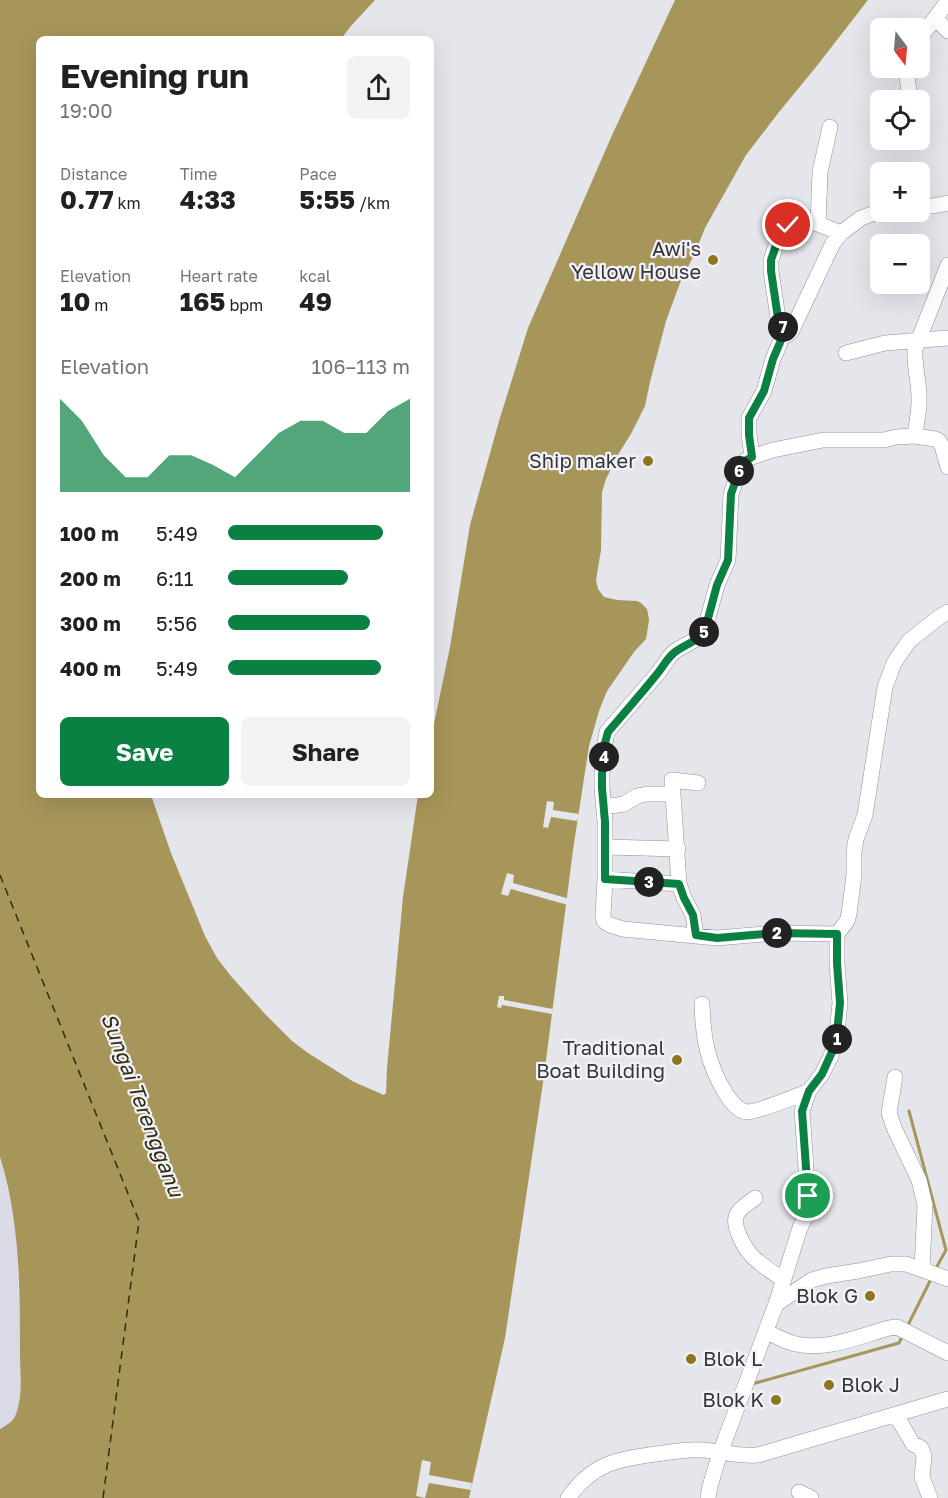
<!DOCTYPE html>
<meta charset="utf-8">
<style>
:root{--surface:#fff;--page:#f2f2f2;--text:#202124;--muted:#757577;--accent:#0b8043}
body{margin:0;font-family:"Golos Text",sans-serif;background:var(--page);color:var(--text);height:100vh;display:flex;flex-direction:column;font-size:22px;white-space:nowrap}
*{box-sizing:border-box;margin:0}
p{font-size:20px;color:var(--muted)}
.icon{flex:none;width:33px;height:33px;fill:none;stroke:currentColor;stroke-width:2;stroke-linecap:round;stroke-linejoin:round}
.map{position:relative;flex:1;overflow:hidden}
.side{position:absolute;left:36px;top:36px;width:398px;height:762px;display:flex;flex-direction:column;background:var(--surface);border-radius:9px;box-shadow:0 6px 24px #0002}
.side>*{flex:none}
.needle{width:39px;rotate:164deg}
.controls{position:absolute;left:870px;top:18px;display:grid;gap:12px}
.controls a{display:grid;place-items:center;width:60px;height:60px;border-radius:9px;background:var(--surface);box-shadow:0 6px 24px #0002;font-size:30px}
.pin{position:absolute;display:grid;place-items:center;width:51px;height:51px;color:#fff;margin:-26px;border:3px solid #fff;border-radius:50%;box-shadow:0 2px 6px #0007}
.km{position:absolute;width:30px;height:30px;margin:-15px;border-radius:50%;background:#222;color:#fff;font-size:16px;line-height:30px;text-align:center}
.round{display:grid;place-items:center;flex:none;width:63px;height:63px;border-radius:9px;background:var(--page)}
.headline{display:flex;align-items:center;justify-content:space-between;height:102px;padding:0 24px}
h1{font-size:33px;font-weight:700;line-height:45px}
.figures{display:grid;grid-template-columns:repeat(3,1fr);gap:9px;height:102px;padding:6px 24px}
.figures div{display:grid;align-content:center}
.figures b{font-size:26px;font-weight:700}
.figures small{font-size:16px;font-weight:400}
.figures p{font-size:16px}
.chart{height:168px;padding:12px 24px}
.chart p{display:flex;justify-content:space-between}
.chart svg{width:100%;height:108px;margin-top:6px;fill:var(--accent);opacity:.7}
.action{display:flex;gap:12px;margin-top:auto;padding:12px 24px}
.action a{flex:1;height:69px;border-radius:9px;background:var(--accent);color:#fff;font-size:24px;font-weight:700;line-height:69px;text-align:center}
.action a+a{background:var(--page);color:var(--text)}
ul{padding:0 24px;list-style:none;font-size:20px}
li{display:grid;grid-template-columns:96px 72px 1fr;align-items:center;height:45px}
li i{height:15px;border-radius:8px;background:var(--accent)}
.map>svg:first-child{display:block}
.built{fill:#dad9e6}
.water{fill:#a7965a}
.pier{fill:#e5e5ec}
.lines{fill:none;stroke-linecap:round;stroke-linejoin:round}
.stream{stroke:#a7965a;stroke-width:3}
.ferry{stroke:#332b0f;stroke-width:1.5;stroke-dasharray:8 6;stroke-linecap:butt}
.minor-casing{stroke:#919096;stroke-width:16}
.minor{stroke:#fff;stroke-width:15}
.route-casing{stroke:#fff;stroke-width:12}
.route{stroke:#0b8043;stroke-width:8}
.poi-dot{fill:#8d761b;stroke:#f2f2f9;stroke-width:2}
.labels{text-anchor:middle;stroke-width:4.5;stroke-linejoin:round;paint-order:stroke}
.poi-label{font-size:20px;fill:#363638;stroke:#f2f2f9;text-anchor:end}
.water-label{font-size:21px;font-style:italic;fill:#332b0f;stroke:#f2f2f9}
</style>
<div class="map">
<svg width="948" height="1498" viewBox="0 0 948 1498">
<rect width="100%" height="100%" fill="#e5e5ec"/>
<path class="built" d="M 0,1157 L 15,1222 L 20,1321 L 20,1401 L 15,1417 L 10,1424 L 0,1429 Z"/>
<path class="water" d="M 0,0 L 375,0 L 350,27 L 341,39 L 39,39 L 39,795 L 151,795 L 171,853 L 205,936 L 217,958 L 230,975 L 265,1014 L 292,1041 L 308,1053 L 354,1082 L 384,1095 L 386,1093 L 387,1068 L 403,897 L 418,795 L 430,795 L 431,738 L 450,647 L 470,525 L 499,421 L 528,328 L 613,133 L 675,0 L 868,0 L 816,67 L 779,112 L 746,155 L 705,228 L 695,253 L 680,283 L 666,321 L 650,382 L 645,406 L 631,434 L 619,453 L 606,479 L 602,492 L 601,550 L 596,580 L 598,589 L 604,597 L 617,600 L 637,601 L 641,603 L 647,609 L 649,619 L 648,627 L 646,639 L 634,652 L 607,691 L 599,711 L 589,746 L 573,850 L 544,1076 L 505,1338 L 469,1498 L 0,1498 L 0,1429 C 7,1425 13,1422 16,1414 C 23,1395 20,1374 20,1354 C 20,1288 20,1221 0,1157 Z"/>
<path class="pier" d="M 547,801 L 554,802 L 553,810 L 579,814 L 577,821 L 551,817 L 548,828 L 543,827 Z
M 507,873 L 514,875 L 513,883 L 570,899 L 568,905 L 511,889 L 508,896 L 501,894 Z
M 499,996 L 504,996 L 504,1000 L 553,1009 L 552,1014 L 502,1005 L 501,1008 L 497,1007 Z
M 422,1460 L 431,1462 L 429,1475 L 472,1483 L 471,1490 L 429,1483 L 425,1498 L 416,1496 Z"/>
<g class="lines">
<path class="stream" d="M 909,1111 L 946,1250 L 935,1270
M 907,1327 L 931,1279
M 752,1384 L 899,1343 L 903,1335"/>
<path class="ferry" d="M 0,875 L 139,1221 L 103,1498"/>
<g class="minor-casing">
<path id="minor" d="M 935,18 L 948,31
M 920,38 L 948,1
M 906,68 L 910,100
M 920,206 L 933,206 L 948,203
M 841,233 L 861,218 L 880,211
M 791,332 L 782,327 L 778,318 L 771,271 L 771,260 L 781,231 L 788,225 L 795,221 L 802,220 L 818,224
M 846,353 L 885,343 L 948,338
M 915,436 C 916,423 920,410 919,397 C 919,381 914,366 915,349 L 948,265
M 752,457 L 749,434 L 749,418 L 764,391 L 773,359 L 782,338 L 791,332 L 833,243 L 841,233 L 818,224 L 820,172 L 830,127
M 673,794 L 672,780 L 698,783
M 604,807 L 624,804 L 637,796 L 647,794 L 673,794 L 679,884 L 684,898 L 693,915 L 696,935
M 606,847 L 678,849
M 605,879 L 679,884
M 837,934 L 777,933 L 717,938 L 623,929 L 610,925 L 604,921 L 603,915 L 605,879 L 605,822 L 602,788 L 602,774 L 605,743 L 607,732 L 659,672 L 670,656 L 675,651 L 700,637 L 704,632 L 717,585 L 728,560 L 731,494 L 739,471 L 745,461 L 752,457 L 773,450 L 823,440 L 884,440 L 896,437 L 915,436 L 935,439 L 939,441 L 942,446 L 948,467
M 702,1004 C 703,1039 708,1065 726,1094 C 731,1101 737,1111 747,1112 C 759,1112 796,1096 809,1091
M 895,1077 L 889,1113 L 895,1130 L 919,1180 L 925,1205 L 922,1269
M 755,1198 C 749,1203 741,1207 737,1214 C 731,1225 745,1249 753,1257 C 762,1266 774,1273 784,1280
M 776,1304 L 812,1280 L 826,1276 L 858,1271 L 891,1264 L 906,1264 L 948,1279
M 766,1331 C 776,1336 785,1342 796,1344 C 827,1351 860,1336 889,1328 L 897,1327 L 948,1353
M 897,1414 L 900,1422 L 913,1444 L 921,1448 L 924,1456 L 922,1477 L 930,1498
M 799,1492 L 811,1498
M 568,1498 C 592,1464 616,1459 656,1454 C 671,1452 687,1449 702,1450 C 722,1451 737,1457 758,1455 L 948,1399
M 708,1498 L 710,1486 L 720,1453 L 776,1304 L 800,1228 L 807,1213 L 808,1196 L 802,1111 L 809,1091 L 822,1074 L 830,1058 L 836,1043 L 840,1003 L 837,963 L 837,934 L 847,921 L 849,914 L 854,875 L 854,852 L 856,839 L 865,815 L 885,687 L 894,663 L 909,641 L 938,618 L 948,612"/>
</g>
<use href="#minor" class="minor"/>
</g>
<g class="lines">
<g class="route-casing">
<path id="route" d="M 788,225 L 781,231 L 771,260 L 771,271 L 778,318 L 782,327 L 791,332 L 782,338 L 773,359 L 764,391 L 749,418 L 749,435 L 752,457 L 745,461 L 739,471 L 731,494 L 728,560 L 717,585 L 706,626 C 701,641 687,643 675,652 C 667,658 663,667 657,674 C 641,694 624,713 608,732 L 605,743 L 602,774 L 602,788 L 605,822 L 605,879 L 679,884 L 684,898 L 693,915 L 696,935 L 717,938 L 777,933 L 837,934 L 837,963 L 840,1003 L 836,1043 L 822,1074 L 809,1091 L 802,1111 L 808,1196"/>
</g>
<use href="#route" class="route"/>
</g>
<g class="poi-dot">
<circle cx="713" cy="260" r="6"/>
<circle cx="648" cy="461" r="6"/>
<circle cx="677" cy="1060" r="6"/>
<circle cx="870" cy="1296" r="6"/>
<circle cx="691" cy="1359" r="6"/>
<circle cx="829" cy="1385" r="6"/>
<circle cx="776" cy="1400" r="6"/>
</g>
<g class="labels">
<g class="poi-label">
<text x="701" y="256">Awi's<tspan x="701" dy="23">Yellow House</tspan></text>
<text x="636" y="468">Ship maker</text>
<text x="665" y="1055">Traditional<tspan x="665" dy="23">Boat Building</tspan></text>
<text x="858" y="1303">Blok G</text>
<text x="703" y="1366" text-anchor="start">Blok L</text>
<text x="841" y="1392" text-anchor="start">Blok J</text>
<text x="764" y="1407">Blok K</text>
</g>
<g class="water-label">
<text transform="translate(142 1105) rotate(69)" y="7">Sungai Terengganu</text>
</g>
</g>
</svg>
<div class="controls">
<a><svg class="needle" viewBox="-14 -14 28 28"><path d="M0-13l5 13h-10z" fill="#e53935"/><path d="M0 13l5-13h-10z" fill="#757577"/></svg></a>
<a><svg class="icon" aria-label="locate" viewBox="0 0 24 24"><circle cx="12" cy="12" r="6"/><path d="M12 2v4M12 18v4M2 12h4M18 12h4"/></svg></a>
<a>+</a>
<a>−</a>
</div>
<div class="pin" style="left:808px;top:1196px;background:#1e9e55"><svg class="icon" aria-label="arrive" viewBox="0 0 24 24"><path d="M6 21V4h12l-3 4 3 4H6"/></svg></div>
<div class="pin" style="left:788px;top:225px;background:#d93025"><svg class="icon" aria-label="check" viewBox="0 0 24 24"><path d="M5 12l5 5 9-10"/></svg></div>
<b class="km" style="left:837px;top:1039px">1</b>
<b class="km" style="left:777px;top:933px">2</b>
<b class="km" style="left:649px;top:882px">3</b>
<b class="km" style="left:604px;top:757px">4</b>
<b class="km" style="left:704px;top:632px">5</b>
<b class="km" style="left:739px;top:471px">6</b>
<b class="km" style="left:783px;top:327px">7</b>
<section class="side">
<div class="headline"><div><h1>Evening run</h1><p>19:00</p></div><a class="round"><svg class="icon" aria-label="share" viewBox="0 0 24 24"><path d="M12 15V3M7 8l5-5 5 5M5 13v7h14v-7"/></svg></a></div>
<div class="figures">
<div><p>Distance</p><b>0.77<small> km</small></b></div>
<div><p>Time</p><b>4:33</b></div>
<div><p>Pace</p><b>5:55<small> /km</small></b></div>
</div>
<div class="figures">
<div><p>Elevation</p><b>10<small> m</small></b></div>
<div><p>Heart rate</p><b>165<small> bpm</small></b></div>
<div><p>kcal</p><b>49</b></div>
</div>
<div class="chart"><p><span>Elevation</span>106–113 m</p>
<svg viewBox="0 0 160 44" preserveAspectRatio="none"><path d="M0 44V6L10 15L20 29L30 38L40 38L50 29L60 29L70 33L80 38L90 29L100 20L110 15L120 15L130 20L140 20L150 11L160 6V44z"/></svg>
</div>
<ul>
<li><b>100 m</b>5:49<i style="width:85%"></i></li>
<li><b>200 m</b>6:11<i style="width:66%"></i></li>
<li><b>300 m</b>5:56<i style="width:78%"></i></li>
<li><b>400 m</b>5:49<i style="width:84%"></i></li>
</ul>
<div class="action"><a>Save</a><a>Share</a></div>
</section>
</div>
